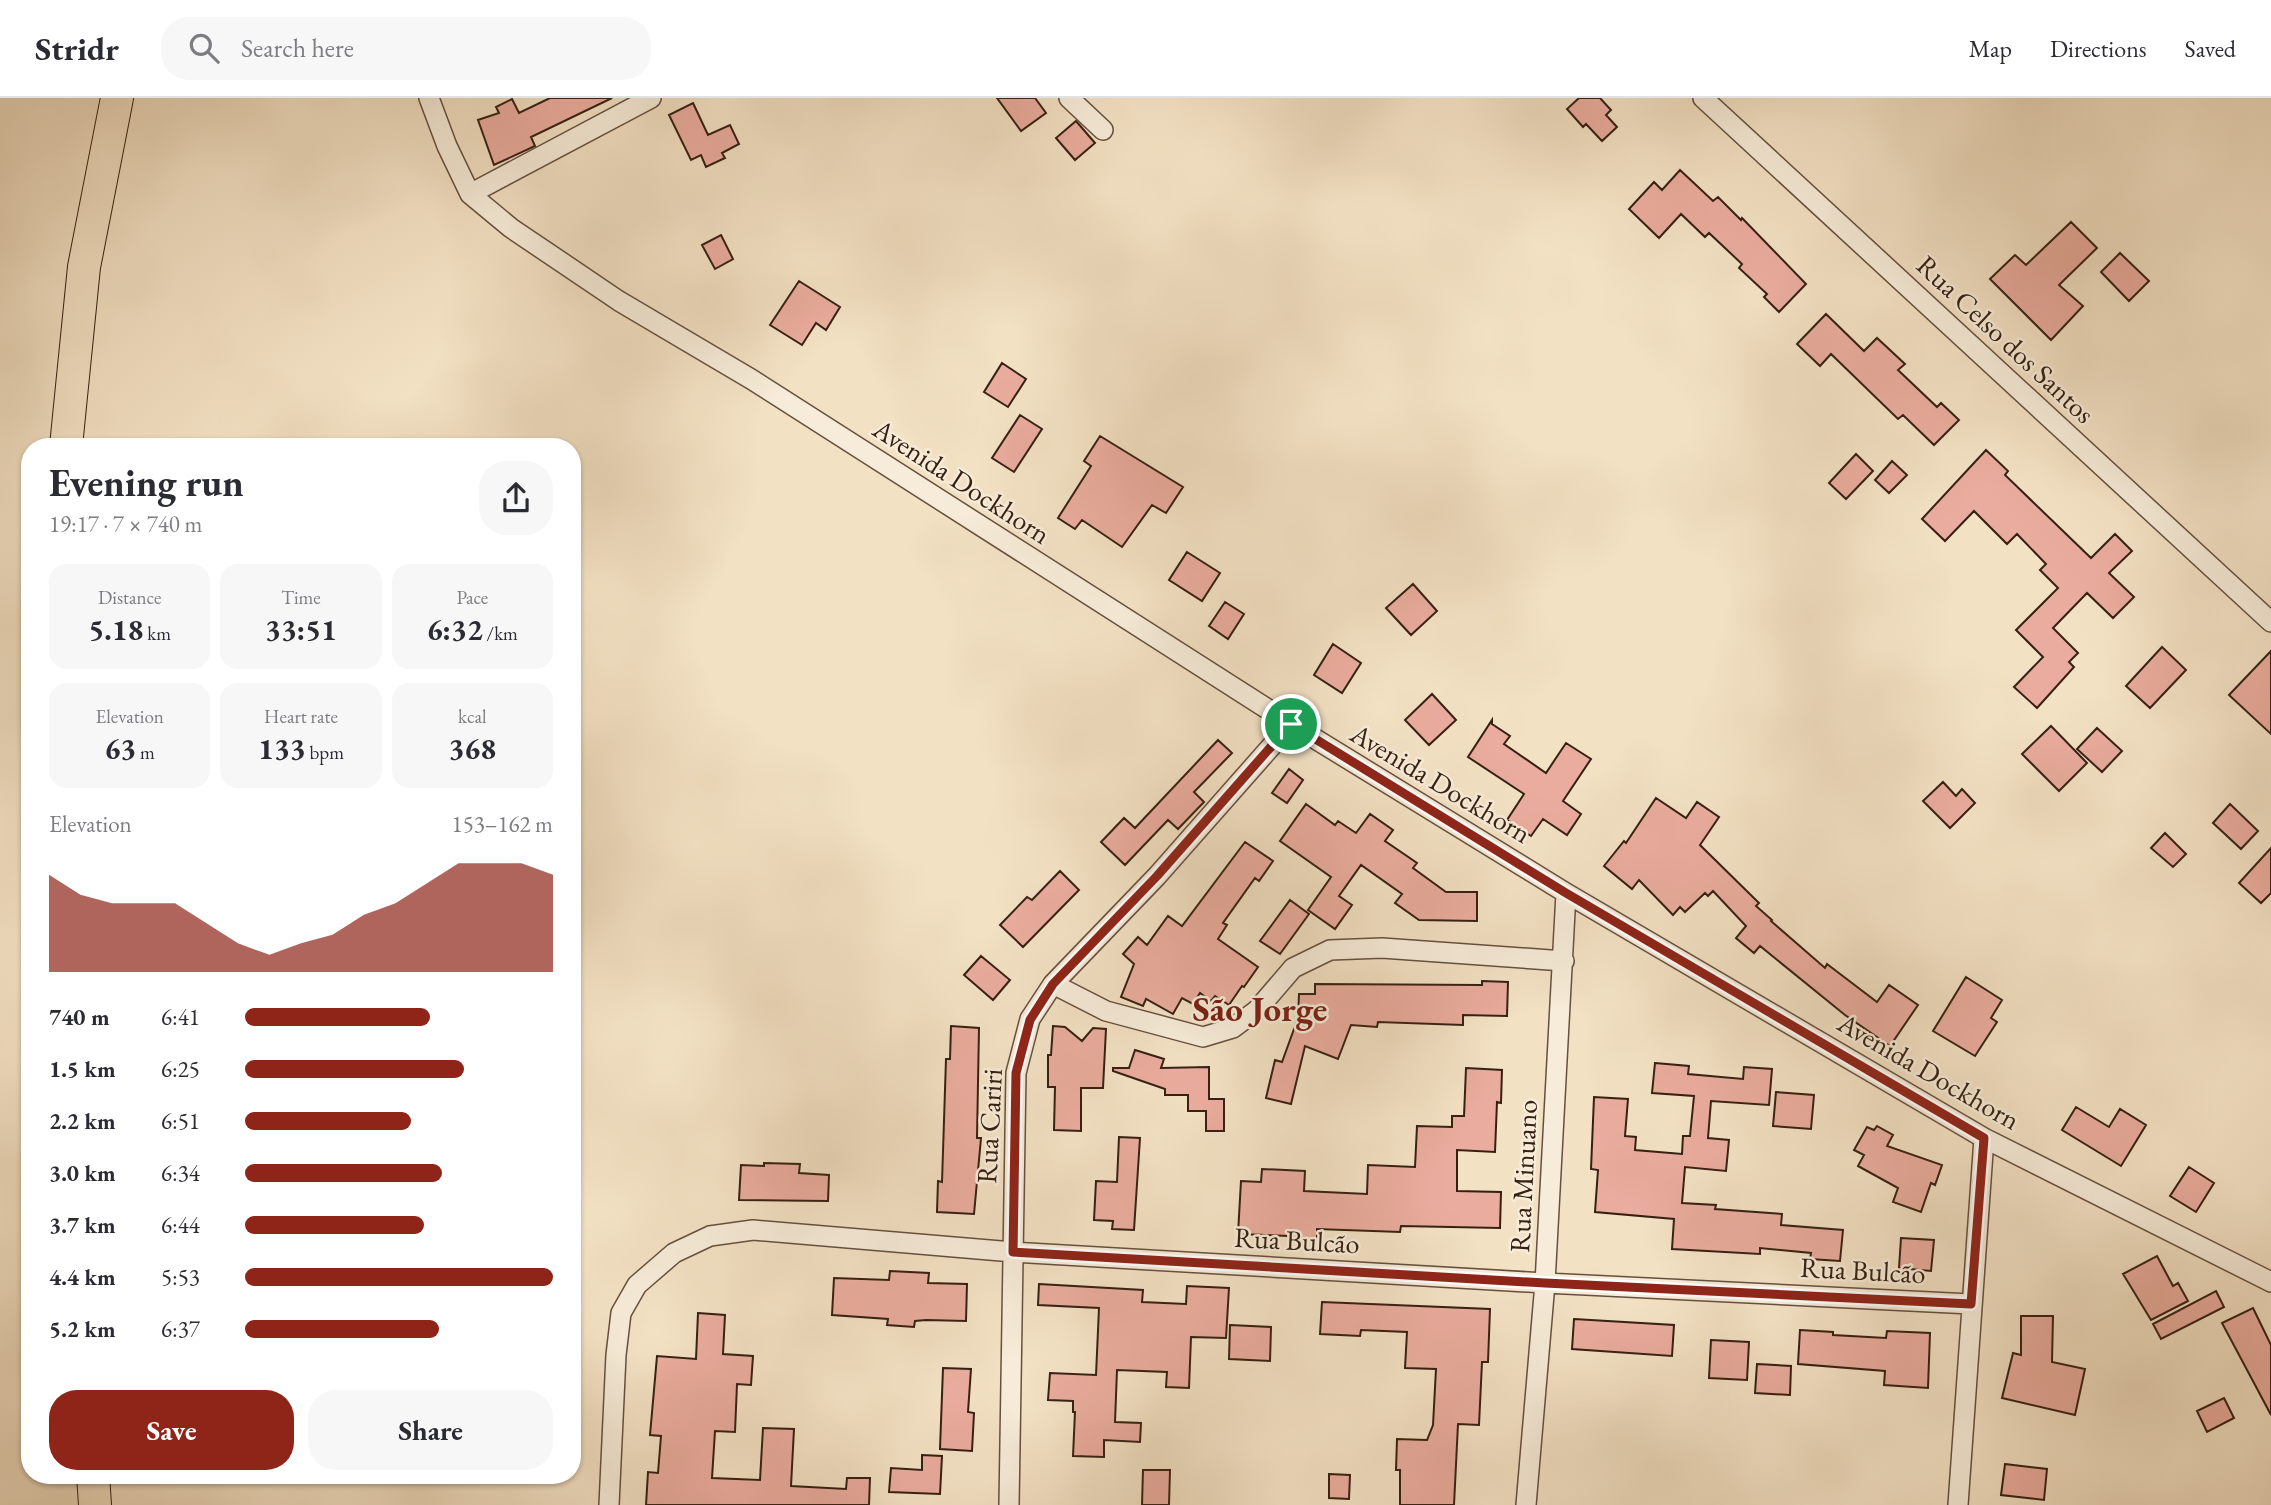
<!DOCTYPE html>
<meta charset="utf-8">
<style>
:root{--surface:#fff;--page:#f7f7f7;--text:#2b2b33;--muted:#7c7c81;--line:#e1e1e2;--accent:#8f2418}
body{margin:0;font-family:"EB Garamond",serif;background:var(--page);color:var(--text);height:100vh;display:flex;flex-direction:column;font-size:26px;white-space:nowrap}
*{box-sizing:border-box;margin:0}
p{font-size:23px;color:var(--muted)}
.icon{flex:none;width:38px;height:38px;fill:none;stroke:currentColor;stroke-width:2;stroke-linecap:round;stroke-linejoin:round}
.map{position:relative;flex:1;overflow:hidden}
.drawer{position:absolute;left:21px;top:340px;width:560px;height:1046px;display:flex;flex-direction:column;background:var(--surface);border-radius:28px;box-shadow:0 2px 5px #0004}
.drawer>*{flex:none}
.pin{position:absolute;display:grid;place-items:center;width:60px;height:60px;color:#fff;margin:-30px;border:4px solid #fff;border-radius:50%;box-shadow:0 2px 7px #0007}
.round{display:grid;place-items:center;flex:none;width:74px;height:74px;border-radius:28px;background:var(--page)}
.overview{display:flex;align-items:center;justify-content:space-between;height:119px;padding:0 28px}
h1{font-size:38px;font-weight:700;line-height:52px}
.figures{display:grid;grid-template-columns:repeat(3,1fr);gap:10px;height:119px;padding:7px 28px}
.figures div{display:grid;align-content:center;border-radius:18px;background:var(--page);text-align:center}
.figures b{font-size:30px;font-weight:700}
.figures small{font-size:19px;font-weight:400}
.figures p{font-size:19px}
.chart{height:196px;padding:14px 28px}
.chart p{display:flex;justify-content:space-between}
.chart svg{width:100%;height:126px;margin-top:7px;fill:var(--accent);opacity:.7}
.primary-button{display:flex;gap:14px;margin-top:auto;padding:14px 28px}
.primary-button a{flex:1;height:80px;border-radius:28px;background:var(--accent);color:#fff;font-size:28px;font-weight:700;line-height:80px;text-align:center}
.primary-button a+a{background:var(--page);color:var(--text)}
ul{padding:0 28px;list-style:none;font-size:23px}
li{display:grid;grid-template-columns:112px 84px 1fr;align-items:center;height:52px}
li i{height:18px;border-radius:9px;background:var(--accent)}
header{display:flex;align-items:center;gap:42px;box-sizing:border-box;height:98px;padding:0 35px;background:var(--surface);border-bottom:2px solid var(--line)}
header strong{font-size:33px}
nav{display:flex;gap:38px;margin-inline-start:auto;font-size:24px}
.search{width:490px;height:63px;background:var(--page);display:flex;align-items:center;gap:18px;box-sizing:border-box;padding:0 24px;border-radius:28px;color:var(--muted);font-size:26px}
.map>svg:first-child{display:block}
.building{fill:#eaac9e;stroke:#362011;stroke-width:2}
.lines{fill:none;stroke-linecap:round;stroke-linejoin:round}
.minor-casing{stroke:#65503e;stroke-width:22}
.primary-casing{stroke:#362011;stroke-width:34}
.minor{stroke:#f7ecd9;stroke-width:19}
.primary{stroke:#f3e1c4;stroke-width:32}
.route-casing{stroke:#fff;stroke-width:14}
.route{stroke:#8f2418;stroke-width:9}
.labels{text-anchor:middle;stroke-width:5;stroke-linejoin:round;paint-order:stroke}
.street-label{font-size:28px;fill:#362011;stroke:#f7ecd9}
.district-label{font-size:35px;font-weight:bold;fill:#7a1f14;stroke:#f7ecd9}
</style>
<header>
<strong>Stridr</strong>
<div class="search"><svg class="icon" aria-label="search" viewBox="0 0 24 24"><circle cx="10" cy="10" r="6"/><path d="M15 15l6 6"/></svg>Search here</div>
<nav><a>Map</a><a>Directions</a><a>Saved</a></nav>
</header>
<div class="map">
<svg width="2271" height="1407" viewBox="0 0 2271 1407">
<rect width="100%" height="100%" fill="#f3e1c4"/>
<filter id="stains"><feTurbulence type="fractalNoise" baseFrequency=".00286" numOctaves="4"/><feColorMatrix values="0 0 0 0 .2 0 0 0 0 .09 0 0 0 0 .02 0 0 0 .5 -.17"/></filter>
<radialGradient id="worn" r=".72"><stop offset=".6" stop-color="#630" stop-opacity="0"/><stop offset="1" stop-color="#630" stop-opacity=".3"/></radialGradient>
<path class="building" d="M 550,0 L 612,0 L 531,39 L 535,48 L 494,67 L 478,22 L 499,15 L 496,9 L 512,1 L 519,15 Z
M 997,0 L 1035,0 L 1046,15 L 1021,33 Z
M 1579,0 L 1600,0 L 1611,12 L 1606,17 L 1617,29 L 1602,43 L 1586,26 L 1583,29 L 1567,11 Z
M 693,5 L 708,37 L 730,27 L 739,46 L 722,55 L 725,60 L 706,69 L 701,57 L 691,62 L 669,17 Z
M 1076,23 L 1095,45 L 1075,62 L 1056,40 Z
M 1680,72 L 1713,103 L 1718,99 L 1741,122 L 1742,120 L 1806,186 L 1779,214 L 1764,199 L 1767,196 L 1739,170 L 1742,166 L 1709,135 L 1705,139 L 1681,116 L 1659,140 L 1629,111 L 1654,84 L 1662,92 Z
M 2071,124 L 2097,150 L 2059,187 L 2083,208 L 2051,242 L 1990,181 L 2015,157 L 2026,167 Z
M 721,137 L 733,161 L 715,171 L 702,147 Z
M 2120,155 L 2149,183 L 2129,203 L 2101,174 Z
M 799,183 L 840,209 L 826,232 L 816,225 L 802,247 L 770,227 Z
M 1826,216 L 1864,253 L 1877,240 L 1905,266 L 1898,272 L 1937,309 L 1941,305 L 1959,322 L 1934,347 L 1903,317 L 1898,321 L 1831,256 L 1820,268 L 1797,246 Z
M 1002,265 L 1026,281 L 1008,309 L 984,294 Z
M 1020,317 L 1042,331 L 1014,374 L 992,360 Z
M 1100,338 L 1183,389 L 1166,415 L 1152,407 L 1122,449 L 1082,422 L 1075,431 L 1058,420 L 1091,368 L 1084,363 Z
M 1986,352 L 2008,373 L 2005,377 L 2091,460 L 2115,436 L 2132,453 L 2109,475 L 2134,499 L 2113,520 L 2087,495 L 2053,530 L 2078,555 L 2069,564 L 2074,569 L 2037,610 L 2014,589 L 2043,559 L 2016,532 L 2058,490 L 2040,472 L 2046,466 L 2017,436 L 2007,446 L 1974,413 L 1945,443 L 1922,421 Z
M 1856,356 L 1873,373 L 1846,401 L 1829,385 Z
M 1892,363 L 1907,377 L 1889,395 L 1875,382 Z
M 1187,454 L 1220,475 L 1202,503 L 1169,482 Z
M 1413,486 L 1437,513 L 1411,537 L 1386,510 Z
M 1225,504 L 1244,516 L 1228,541 L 1209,528 Z
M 1333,546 L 1361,565 L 1342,595 L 1314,577 Z
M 2162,549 L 2186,572 L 2150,610 L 2126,588 Z
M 2271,553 L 2271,636 L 2229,597 Z
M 1432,596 L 1456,622 L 1429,647 L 1405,622 Z
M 1492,622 L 1492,626 L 1510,638 L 1504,646 L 1546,675 L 1566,645 L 1591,661 L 1563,703 L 1581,716 L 1567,737 L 1543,721 L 1531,738 L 1507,722 L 1524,696 L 1468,659 Z
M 2051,628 L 2087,665 L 2059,693 L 2022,656 Z
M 2097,630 L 2122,653 L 2102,674 L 2077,651 Z
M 1218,642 L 1232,655 L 1194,694 L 1204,704 L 1178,731 L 1168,722 L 1125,767 L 1101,744 L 1124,720 L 1135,730 Z
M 1289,671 L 1303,682 L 1287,705 L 1272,695 Z
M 1943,684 L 1956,698 L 1962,691 L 1975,705 L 1950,730 L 1923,703 Z
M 1656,700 L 1686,720 L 1697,704 L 1719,719 L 1700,747 L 1759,805 L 1756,808 L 1772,822 L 1771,823 L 1825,870 L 1827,866 L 1877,904 L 1889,887 L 1918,907 L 1890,948 L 1845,917 L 1760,848 L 1754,855 L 1736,840 L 1746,828 L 1713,793 L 1708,798 L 1705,795 L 1685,814 L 1680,809 L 1673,817 L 1639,782 L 1632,791 L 1604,768 L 1624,743 L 1626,745 Z
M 1306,706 L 1335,727 L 1338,723 L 1356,735 L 1370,716 L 1393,732 L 1385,743 L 1417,765 L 1413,770 L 1446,794 L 1477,794 L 1477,823 L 1419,822 L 1395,805 L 1402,796 L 1361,767 L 1339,798 L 1352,807 L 1335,831 L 1308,812 L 1331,779 L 1280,743 Z
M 2230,706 L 2258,733 L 2241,751 L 2213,725 Z
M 2165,735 L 2186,756 L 2173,769 L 2151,750 Z
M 1245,744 L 1273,763 L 1259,783 L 1255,780 L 1223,825 L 1227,827 L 1218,841 L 1258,869 L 1244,889 L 1242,888 L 1229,907 L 1215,898 L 1211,903 L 1200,895 L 1193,906 L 1182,900 L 1173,916 L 1146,901 L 1143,908 L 1121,899 L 1134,866 L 1123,856 L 1138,839 L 1147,847 L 1168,818 L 1182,828 Z
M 2271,750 L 2271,795 L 2261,805 L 2239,785 Z
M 1060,773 L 1079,792 L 1023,849 L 1000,827 L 1027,799 L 1032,802 Z
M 1290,802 L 1309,816 L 1280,856 L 1260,843 Z
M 981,858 L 1010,882 L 993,902 L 964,877 Z
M 1966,879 L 2002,902 L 1991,920 L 1997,924 L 1975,958 L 1933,933 Z
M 1482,883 L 1508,884 L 1507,918 L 1463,917 L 1463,927 L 1378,924 L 1377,929 L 1351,927 L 1338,961 L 1305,948 L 1291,1006 L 1266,1000 L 1275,962 L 1282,964 L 1298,920 L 1299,896 L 1315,896 L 1315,886 L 1482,887 Z
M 951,928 L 979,930 L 977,1040 L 981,1040 L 974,1116 L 937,1114 L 938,1083 L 942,1084 L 946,961 L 950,961 Z
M 1053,928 L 1065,929 L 1082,943 L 1093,930 L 1106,931 L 1103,990 L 1081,990 L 1081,1033 L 1054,1032 L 1055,989 L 1048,989 L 1048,957 L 1051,957 Z
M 1135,952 L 1164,961 L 1161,970 L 1209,969 L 1209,1001 L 1224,1001 L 1224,1033 L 1206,1033 L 1206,1013 L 1188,1013 L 1188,997 L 1165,997 L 1165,991 L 1113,973 L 1113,970 L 1129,970 Z
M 1655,965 L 1689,968 L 1688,976 L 1743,981 L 1744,969 L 1772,971 L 1769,1007 L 1711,1003 L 1708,1040 L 1729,1042 L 1726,1073 L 1685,1069 L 1682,1105 L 1716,1107 L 1715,1111 L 1782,1116 L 1781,1127 L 1843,1132 L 1840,1163 L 1810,1161 L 1811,1155 L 1760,1150 L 1760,1156 L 1672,1151 L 1674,1121 L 1595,1114 L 1598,1072 L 1591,1071 L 1594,999 L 1628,1001 L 1625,1038 L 1636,1039 L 1635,1052 L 1682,1056 L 1683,1038 L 1690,1038 L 1694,998 L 1652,995 Z
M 1466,970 L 1502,972 L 1501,1005 L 1497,1004 L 1495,1054 L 1457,1052 L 1457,1093 L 1501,1094 L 1500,1130 L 1401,1128 L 1400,1134 L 1317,1131 L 1317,1142 L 1288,1141 L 1288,1138 L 1238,1136 L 1241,1083 L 1261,1084 L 1262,1071 L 1305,1073 L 1304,1093 L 1367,1096 L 1368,1067 L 1415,1069 L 1417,1028 L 1452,1029 L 1452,1018 L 1464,1018 Z
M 1776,994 L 1814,997 L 1811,1031 L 1773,1028 Z
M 2076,1009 L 2109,1029 L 2120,1011 L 2146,1027 L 2121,1068 L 2062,1032 Z
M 1877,1028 L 1893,1037 L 1887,1048 L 1942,1067 L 1935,1087 L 1931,1085 L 1921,1114 L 1893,1104 L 1898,1090 L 1858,1068 L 1864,1057 L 1854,1052 L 1867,1029 L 1874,1032 Z
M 1119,1039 L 1140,1040 L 1134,1132 L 1112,1131 L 1113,1123 L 1094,1122 L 1096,1083 L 1117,1084 Z
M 764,1065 L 800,1066 L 799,1075 L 829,1077 L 828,1103 L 739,1102 L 741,1067 L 764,1068 Z
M 2189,1069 L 2214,1085 L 2196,1114 L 2170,1098 Z
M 1901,1140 L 1934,1142 L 1931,1173 L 1899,1170 Z
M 2157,1158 L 2173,1188 L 2178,1185 L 2188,1203 L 2151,1222 L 2123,1176 Z
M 890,1173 L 929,1175 L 928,1185 L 967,1186 L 966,1223 L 926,1222 L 915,1223 L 914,1229 L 887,1227 L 888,1221 L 832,1217 L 834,1180 L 889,1182 Z
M 1039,1186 L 1143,1192 L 1142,1204 L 1186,1206 L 1187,1188 L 1229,1190 L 1226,1240 L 1191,1239 L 1189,1290 L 1166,1289 L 1167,1274 L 1117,1272 L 1115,1324 L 1141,1325 L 1140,1344 L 1104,1342 L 1104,1359 L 1073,1358 L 1075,1314 L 1073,1314 L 1073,1303 L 1048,1302 L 1050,1275 L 1096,1277 L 1099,1210 L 1038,1207 Z
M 2216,1193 L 2224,1209 L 2161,1241 L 2153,1226 Z
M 1322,1204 L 1490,1211 L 1488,1264 L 1482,1264 L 1479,1327 L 1458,1326 L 1454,1407 L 1400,1407 L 1400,1372 L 1396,1372 L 1397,1341 L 1427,1342 L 1433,1327 L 1436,1271 L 1405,1270 L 1407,1234 L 1361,1232 L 1360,1238 L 1320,1236 Z
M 2253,1210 L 2271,1247 L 2271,1317 L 2222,1225 Z
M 698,1215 L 725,1217 L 723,1256 L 753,1258 L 751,1287 L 737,1286 L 735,1334 L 715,1333 L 712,1380 L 760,1382 L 763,1330 L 794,1331 L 791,1388 L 846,1391 L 847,1380 L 870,1380 L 869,1407 L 646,1407 L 648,1374 L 658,1375 L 661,1338 L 650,1337 L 657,1258 L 696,1261 Z
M 2021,1218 L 2053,1218 L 2052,1264 L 2085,1271 L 2075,1317 L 2002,1300 L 2013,1255 L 2021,1257 Z
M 1574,1221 L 1674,1227 L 1672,1258 L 1572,1251 Z
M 1230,1227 L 1271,1229 L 1270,1263 L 1229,1261 Z
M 1800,1232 L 1833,1234 L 1833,1237 L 1886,1240 L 1887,1233 L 1930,1235 L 1928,1290 L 1884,1287 L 1885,1273 L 1798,1266 Z
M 1711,1242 L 1749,1244 L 1747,1282 L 1709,1280 Z
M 1757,1266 L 1791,1268 L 1790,1297 L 1755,1295 Z
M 943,1270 L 971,1271 L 968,1314 L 974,1315 L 972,1353 L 940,1351 Z
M 2224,1300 L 2234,1320 L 2207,1334 L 2197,1313 Z
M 922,1357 L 942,1358 L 940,1396 L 889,1394 L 891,1370 L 922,1372 Z
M 2005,1366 L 2047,1371 L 2044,1402 L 2001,1397 Z
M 1143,1372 L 1170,1372 L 1169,1407 L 1142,1407 Z
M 1329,1376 L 1350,1377 L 1349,1401 L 1329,1400 Z"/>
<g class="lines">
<g class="minor-casing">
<path id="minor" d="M 429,0 L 447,48 L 470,96 L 511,130 L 619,203 L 751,281 L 1291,626 L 1566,795 L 1984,1040 L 2271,1184
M 1069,0 L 1103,32
M 1703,0 L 2271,524
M 470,96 L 651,0
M 1053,886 L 1106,913 L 1203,939 L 1233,930 L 1257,912 L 1293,870 L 1330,852 L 1382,850 L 1564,863
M 609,1407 L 616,1257 L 621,1215 L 637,1187 L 674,1155 L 710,1138 L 753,1132 L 1013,1154 L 1545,1185 L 1971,1206
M 1009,1407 L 1016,975 L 1030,921 L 1053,886 L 1157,778 L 1291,626
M 1526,1407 L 1545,1185 L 1566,795
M 1958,1407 L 1984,1040"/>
</g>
<g class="primary-casing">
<path id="primary" d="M 66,348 L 84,169 L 117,0
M 93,1377 L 95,1407"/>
</g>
<use href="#minor" class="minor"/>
<use href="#primary" class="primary"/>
</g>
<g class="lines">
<g class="route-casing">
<path id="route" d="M 1291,626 L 1566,795 L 1984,1040 L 1971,1206 L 1545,1185 L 1013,1154 L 1016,975 L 1030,922 L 1053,886 L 1157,778 Z"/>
</g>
<use href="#route" class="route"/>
</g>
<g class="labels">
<g class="street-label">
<text transform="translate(2006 241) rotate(43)" y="10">Rua Celso dos Santos</text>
<text transform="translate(962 383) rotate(33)" y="10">Avenida Dockhorn</text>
<text transform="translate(1441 685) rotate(31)" y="10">Avenida Dockhorn</text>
<text transform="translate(1929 973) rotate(30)" y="10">Avenida Dockhorn</text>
<text transform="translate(989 1028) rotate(-87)" y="10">Rua Cariri</text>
<text transform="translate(1523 1078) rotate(-87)" y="10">Rua Minuano</text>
<text transform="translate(1297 1142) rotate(3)" y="10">Rua Bulcão</text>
<text transform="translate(1863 1172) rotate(3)" y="10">Rua Bulcão</text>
</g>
<g class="district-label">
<text x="1260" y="923">São Jorge</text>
</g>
</g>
<rect width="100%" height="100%" filter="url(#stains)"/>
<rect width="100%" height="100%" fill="url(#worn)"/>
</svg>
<div class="pin" style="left:1291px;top:626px;background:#1e9e55"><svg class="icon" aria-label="arrive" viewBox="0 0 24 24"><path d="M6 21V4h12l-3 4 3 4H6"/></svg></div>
<section class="drawer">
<div class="overview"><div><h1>Evening run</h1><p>19:17 · 7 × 740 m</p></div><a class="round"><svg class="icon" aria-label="share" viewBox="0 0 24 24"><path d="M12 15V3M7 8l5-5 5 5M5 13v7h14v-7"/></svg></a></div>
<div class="figures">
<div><p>Distance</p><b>5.18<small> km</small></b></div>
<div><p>Time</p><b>33:51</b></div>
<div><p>Pace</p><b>6:32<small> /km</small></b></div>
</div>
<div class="figures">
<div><p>Elevation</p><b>63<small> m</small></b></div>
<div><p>Heart rate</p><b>133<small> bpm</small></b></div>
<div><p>kcal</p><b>368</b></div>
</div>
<div class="chart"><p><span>Elevation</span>153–162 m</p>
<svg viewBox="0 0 160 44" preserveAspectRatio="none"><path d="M0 44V10L10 17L20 20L30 20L40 20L50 27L60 34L70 38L80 34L90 31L100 24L110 20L120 13L130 6L140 6L150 6L160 10V44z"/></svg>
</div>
<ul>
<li><b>740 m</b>6:41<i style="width:60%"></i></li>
<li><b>1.5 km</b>6:25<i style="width:71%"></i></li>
<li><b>2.2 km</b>6:51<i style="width:54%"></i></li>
<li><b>3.0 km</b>6:34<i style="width:64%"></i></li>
<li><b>3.7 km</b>6:44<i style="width:58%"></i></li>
<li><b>4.4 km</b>5:53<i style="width:100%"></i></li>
<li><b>5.2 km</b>6:37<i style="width:63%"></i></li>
</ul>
<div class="primary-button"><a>Save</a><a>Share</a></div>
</section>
</div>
